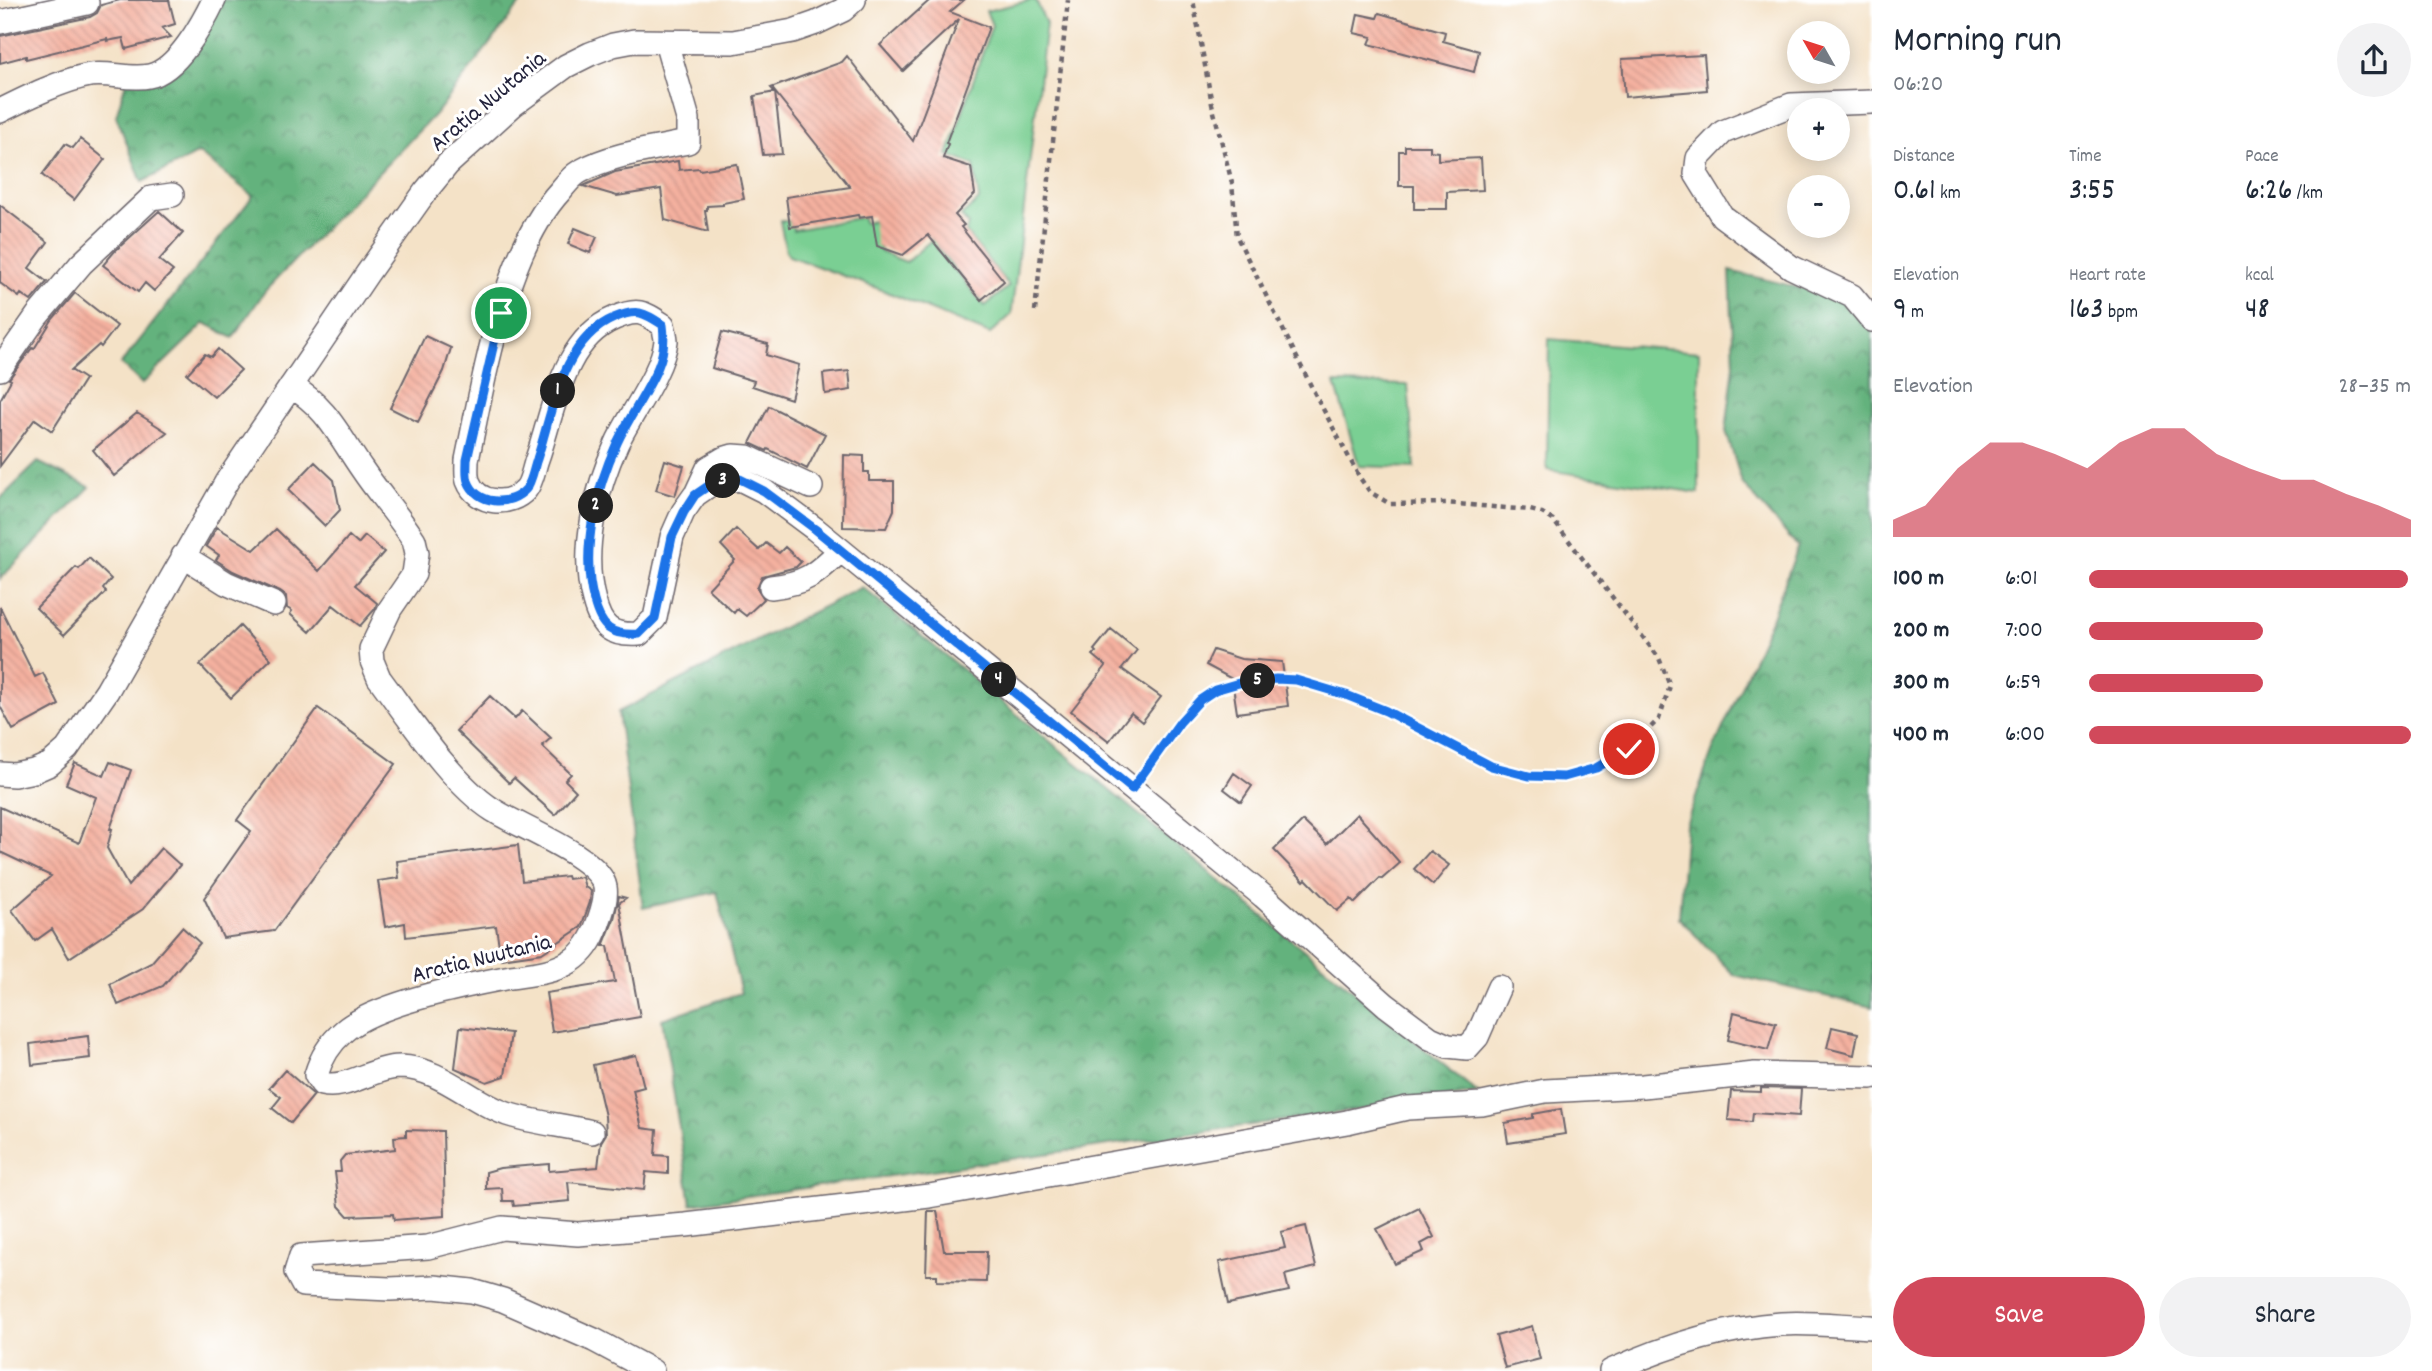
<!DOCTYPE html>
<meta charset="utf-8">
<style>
:root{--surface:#fff;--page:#f2f2f3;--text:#1f2937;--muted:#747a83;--accent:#d1495b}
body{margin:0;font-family:Dekko,sans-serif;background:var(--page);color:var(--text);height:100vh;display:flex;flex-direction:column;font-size:26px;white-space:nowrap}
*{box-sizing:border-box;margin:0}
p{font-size:23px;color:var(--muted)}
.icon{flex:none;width:38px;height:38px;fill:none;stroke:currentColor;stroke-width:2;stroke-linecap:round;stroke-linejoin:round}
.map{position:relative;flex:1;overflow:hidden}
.side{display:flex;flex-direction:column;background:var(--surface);width:560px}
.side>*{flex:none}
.needle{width:46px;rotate:309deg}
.tools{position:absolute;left:1787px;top:21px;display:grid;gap:14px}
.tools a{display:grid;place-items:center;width:63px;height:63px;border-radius:50%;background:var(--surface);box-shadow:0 4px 18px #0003;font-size:35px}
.pin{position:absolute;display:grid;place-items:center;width:60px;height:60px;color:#fff;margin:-30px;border:4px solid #fff;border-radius:50%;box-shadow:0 2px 7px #0007}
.km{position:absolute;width:35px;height:35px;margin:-18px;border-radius:50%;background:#222;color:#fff;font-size:19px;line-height:35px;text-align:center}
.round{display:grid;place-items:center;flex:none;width:74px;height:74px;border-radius:37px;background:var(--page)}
.head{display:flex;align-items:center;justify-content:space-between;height:119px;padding:0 21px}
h1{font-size:38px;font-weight:600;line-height:52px}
.metrics{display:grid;grid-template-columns:repeat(3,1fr);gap:10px;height:119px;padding:7px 21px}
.metrics div{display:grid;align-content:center}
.metrics b{font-size:30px;font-weight:600}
.metrics small{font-size:19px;font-weight:400}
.metrics p{font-size:19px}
.chart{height:196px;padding:14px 21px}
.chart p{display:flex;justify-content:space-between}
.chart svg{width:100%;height:126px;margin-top:7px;fill:var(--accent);opacity:.7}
.button{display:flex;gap:14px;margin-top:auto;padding:14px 21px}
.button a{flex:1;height:80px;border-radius:42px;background:var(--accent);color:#fff;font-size:28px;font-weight:600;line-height:80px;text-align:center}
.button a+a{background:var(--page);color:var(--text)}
ul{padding:0 21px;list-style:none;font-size:23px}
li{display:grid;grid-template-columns:112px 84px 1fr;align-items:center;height:52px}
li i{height:18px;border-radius:9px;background:var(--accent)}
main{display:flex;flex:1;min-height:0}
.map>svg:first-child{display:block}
.green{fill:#7acf93;stroke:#4e7867;stroke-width:2}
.forest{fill:url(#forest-crowns);stroke:#426a5c;stroke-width:2}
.building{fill:url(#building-back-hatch)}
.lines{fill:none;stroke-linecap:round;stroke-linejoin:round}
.minor-casing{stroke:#6c656c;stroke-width:26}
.path{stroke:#6c656c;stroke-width:4.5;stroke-dasharray:5 5;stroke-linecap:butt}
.minor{stroke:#fff;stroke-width:23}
.route-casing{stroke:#fff;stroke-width:14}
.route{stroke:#1a73e8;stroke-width:9}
.labels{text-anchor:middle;stroke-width:6;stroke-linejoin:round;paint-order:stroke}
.street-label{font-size:24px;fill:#22223b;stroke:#fff}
</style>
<main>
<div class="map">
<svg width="1872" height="1371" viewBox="0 0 1872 1371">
<defs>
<pattern id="forest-crowns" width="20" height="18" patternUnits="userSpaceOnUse" patternTransform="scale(1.75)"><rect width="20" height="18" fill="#63b27d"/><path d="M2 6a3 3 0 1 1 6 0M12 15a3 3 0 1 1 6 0" fill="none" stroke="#519068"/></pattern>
<pattern id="building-back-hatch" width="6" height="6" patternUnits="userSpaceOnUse" patternTransform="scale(1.75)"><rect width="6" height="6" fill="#f4b09f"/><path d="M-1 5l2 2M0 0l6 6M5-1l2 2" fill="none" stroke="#d1978a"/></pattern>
</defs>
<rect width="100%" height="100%" fill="#fff"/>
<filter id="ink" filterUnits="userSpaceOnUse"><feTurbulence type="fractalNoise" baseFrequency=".0143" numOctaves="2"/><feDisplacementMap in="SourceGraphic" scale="14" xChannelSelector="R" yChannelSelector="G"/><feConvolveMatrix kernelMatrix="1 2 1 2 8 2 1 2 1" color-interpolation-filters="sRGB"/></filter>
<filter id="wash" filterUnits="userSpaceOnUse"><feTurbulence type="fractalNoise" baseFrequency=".00686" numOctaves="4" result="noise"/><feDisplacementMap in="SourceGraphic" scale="28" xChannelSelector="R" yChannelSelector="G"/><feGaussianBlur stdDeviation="1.57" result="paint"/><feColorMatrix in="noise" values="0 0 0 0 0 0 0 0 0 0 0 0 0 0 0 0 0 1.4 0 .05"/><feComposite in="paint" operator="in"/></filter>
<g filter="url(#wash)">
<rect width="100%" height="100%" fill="#f4e2c7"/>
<path class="green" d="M 1032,0 L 1036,0 L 1046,24 L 1012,309 L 1011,315 L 990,334 L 882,290 L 789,256 L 786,251 L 780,221 L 792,221 L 793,230 L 863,217 L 864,223 L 874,221 L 881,252 L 906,262 L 936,236 L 941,242 L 936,247 L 985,306 L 1009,286 L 966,232 L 968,224 L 961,216 L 979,200 L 974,165 L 948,155 L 992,25 L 986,11 Z
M 1549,339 L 1699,352 L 1699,493 L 1547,470 Z
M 1335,383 L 1408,385 L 1415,468 L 1359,466 Z"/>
<path class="forest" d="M 200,0 L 523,0 L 439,110 L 265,291 L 233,338 L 205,323 L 142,384 L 121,364 L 253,196 L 199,153 L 142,182 L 116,116 L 127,78 L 165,58 L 186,30 Z
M 1730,271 L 1872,305 L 1872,1007 L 1734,975 L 1679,918 L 1686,824 L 1712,752 L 1770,622 L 1798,547 L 1742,483 L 1726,431 L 1734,365 Z
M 38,462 L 90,487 L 0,579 L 0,499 Z
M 862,587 L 1478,1093 L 691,1204 L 662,1019 L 741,993 L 717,892 L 643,908 L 618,712 Z"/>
<g id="blocks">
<path class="building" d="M 120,0 L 169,0 L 175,24 L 162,28 L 171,37 L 126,49 L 123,38 L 107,41 L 107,39 L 26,59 L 26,56 L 0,63 L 0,36 L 90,17 L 97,13 L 101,5 Z
M 930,0 L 964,0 L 950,12 L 989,27 L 946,143 L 948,144 L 943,158 L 971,167 L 975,194 L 955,215 L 964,225 L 961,227 L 1004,281 L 981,300 L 928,235 L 903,255 L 877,246 L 872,216 L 859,218 L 858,215 L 790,227 L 786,197 L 850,187 L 775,92 L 782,154 L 763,155 L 754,96 L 775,92 L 771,88 L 842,62 L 847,56 L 913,141 L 959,19 L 903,71 L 880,45 Z
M 1379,13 L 1445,32 L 1443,41 L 1479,51 L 1474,72 L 1369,44 L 1372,37 L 1354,33 L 1358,14 L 1377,18 Z
M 1704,55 L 1707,90 L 1625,97 L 1622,59 Z
M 80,139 L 105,159 L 74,200 L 42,175 L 65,144 L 73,148 Z
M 1405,146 L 1430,146 L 1430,151 L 1438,152 L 1438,160 L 1481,158 L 1483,190 L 1447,192 L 1447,209 L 1414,209 L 1414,186 L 1399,186 L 1399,151 L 1405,151 Z
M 678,161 L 679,170 L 699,168 L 700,170 L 737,164 L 744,199 L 723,203 L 723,205 L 707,206 L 707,210 L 705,210 L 708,232 L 665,220 L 661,189 L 617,196 L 583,186 L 615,172 Z
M 0,205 L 48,242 L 29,268 L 47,282 L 31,301 L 21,294 L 19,297 L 0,283 Z
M 159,211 L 183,233 L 159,260 L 173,271 L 154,291 L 145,283 L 138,292 L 103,265 L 115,251 Z
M 575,228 L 597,237 L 590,253 L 568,244 Z
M 75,293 L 117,326 L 101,347 L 99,345 L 71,370 L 85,379 L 52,431 L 35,419 L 0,466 L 0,400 L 11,380 L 9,379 L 32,348 L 34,349 L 52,320 Z
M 722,332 L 768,344 L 766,355 L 799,365 L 791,399 L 752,386 L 754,381 L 712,368 Z
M 425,336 L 451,348 L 444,371 L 418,422 L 390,408 Z
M 218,349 L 241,370 L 214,397 L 187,374 L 205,354 L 211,357 Z
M 849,371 L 851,390 L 825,394 L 823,374 Z
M 769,406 L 825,434 L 807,469 L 768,449 L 767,451 L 750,443 Z
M 137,413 L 167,432 L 114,476 L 93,450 Z
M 844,455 L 864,456 L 864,472 L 869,472 L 869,481 L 894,481 L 894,510 L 886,528 L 843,527 Z
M 665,460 L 684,466 L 675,496 L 656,490 Z
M 315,462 L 334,480 L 340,510 L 325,526 L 288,490 Z
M 217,527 L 254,550 L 276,529 L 319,571 L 349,536 L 358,544 L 365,536 L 384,552 L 355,585 L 377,603 L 375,609 L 360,626 L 333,605 L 310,632 L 290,614 L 292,611 L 287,608 L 286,596 L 280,592 L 233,571 L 216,560 L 219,555 L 206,546 Z
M 736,529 L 759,550 L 766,543 L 779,553 L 785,547 L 801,562 L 796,567 L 762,576 L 757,588 L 764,599 L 746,616 L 737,609 L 734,613 L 708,589 L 735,560 L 721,545 Z
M 89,558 L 111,579 L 103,589 L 106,592 L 64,635 L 36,608 L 76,567 L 79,569 Z
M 0,607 L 35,677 L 43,673 L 59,705 L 13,730 L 0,706 Z
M 240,626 L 271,659 L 231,698 L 200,665 Z
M 1111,629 L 1137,650 L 1122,669 L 1161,697 L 1142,722 L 1131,713 L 1109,741 L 1071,711 L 1106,666 L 1093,655 L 1096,652 L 1094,650 Z
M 1213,650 L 1241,659 L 1282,662 L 1288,706 L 1237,713 L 1232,679 L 1206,665 Z
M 490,696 L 515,719 L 522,711 L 551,738 L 542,746 L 571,774 L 565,780 L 576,791 L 555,815 L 514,778 L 509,783 L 456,731 Z
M 318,708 L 396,764 L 274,931 L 223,938 L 204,898 L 251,831 L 237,820 Z
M 110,762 L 131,770 L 110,829 L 112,829 L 107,848 L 128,886 L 161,848 L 180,865 L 143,909 L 69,958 L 52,929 L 35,941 L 12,910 L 51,876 L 0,852 L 0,807 L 79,843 L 96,797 L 66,784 L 75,763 L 104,776 Z
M 1234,773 L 1252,786 L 1241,802 L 1224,789 Z
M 1357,814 L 1400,863 L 1382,879 L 1380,878 L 1355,903 L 1351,899 L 1337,911 L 1306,879 L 1304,881 L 1274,850 L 1303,821 L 1327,844 Z
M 518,845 L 522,881 L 567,876 L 568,879 L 582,877 L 585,887 L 591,891 L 590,902 L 581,927 L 542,953 L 501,959 L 496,926 L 406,937 L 405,923 L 385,927 L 378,881 L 399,878 L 397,861 Z
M 1430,851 L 1449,865 L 1433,885 L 1414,869 Z
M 619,896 L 626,898 L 619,903 L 640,1017 L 552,1032 L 546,993 L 615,982 L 608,946 L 603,946 L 614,919 Z
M 182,927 L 200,943 L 163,986 L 118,1005 L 110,984 L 151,963 Z
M 1734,1012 L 1776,1023 L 1768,1050 L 1728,1040 Z
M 460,1027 L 511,1033 L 505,1076 L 487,1082 L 455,1068 Z
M 1832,1027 L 1858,1033 L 1854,1055 L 1827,1048 Z
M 88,1036 L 90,1058 L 32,1065 L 30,1044 Z
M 636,1055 L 644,1087 L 633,1090 L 642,1128 L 657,1130 L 655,1155 L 668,1156 L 668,1174 L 646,1172 L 644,1190 L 568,1182 L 570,1201 L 514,1206 L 513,1201 L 503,1201 L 502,1188 L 486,1189 L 486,1172 L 500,1168 L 549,1164 L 549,1171 L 598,1167 L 601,1142 L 606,1134 L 605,1116 L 593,1065 Z
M 285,1070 L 314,1095 L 291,1123 L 272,1108 L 281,1097 L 269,1088 Z
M 1761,1088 L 1801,1089 L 1799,1116 L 1753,1113 L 1752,1122 L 1728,1120 L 1731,1091 L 1761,1092 Z
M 1561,1109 L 1565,1134 L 1508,1143 L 1505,1123 L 1533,1118 L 1533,1114 Z
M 406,1130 L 443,1131 L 445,1216 L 394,1220 L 393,1214 L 348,1216 L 339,1206 L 335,1172 L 341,1172 L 340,1161 L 345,1155 L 395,1149 L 394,1137 L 406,1136 Z
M 1419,1208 L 1434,1237 L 1421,1244 L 1424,1251 L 1395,1264 L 1377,1229 Z
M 928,1211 L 937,1211 L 944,1251 L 987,1251 L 986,1282 L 937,1281 L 937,1275 L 926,1275 Z
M 1306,1226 L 1316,1267 L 1285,1275 L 1289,1291 L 1228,1304 L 1219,1262 L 1285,1248 L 1281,1232 Z
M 1532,1326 L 1540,1359 L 1505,1368 L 1496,1336 Z"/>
</g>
</g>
<g filter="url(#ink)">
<use href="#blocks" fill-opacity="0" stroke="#6c656c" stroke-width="2"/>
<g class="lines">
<g class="minor-casing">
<path id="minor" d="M 0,22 L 87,3
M 666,42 L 688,119 L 688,142 C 653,149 611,154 579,172 C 572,176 566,184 561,190 C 504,251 484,379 467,460 C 467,467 466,475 468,481 C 477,505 510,507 526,489 C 532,482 534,467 537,459 C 554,411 562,340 615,318 C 638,308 643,312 663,325 C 664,330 666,336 666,341 C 663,371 630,415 617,443 C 596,489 580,551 594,601 C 601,628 611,636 639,634 L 655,618 L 672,537 L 683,512 L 695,495 L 714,482 L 740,479 L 764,491 L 815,529 L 1263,896 L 1386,1005 L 1430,1038 L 1448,1046 L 1467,1048 L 1477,1037 L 1499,987
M 1872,102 L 1791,105 L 1723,132 L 1698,158 L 1696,174 L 1722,216 L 1791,267 L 1852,296 L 1872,320
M 0,111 C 26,98 62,80 90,75 C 109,72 130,80 149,76 C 177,71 203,23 214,0
M 0,369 L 37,316 L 81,264 L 151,198 L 172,195
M 291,386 C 327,407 339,436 362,469 C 378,493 398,515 414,540 L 417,553 L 414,574 L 390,609 L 371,649 L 372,661 L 379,678 C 409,718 452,784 493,810 C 519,827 600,857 605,887 C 607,899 602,911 598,923 C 593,938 585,952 571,961 C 551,974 528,974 505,978 C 463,986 375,1004 344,1031 C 330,1043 321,1058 316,1075 L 322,1084 C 348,1090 372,1067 400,1067 C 441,1068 471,1102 507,1114 C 534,1123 564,1125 592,1132
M 696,494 L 708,468 L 723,459 L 733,456 L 747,457 L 811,487
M 183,556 L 226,583 L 274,604
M 771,587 C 806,583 815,575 840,551
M 0,774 L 14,775 L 34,771 L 50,764 L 67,749 L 107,691 L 227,481 L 367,274 L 425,192 L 448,164 L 513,105 L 566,66 L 590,54 L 613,45 L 634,41 L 733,42 L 793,31 L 816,23 L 843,10 L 854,0
M 652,1371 L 594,1340 L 503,1300 L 472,1291 L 434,1287 L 390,1289 L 303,1285 L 296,1272 L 301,1256 L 428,1247 L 502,1228 L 578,1234 L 686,1225 L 929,1196 L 1347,1122 L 1407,1108 L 1482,1104 L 1545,1091 L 1643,1086 L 1755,1074 L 1872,1077
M 1611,1371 C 1664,1347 1722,1328 1781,1324 C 1811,1322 1842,1326 1872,1327"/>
</g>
<path class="path" d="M 1035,311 L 1068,0
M 1145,770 L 1180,722 L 1200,700 L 1215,690 L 1239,683 L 1276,679 L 1296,680 L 1346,695 L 1386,711 L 1491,766 L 1529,776 L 1564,777 L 1596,768 L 1629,749 L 1659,719 L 1670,686 L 1659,658 L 1553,520 L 1542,513 L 1530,510 L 1446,503 L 1390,504 L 1370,492 L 1360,478 L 1315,394 L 1237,237 L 1232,183 L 1212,104 L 1193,0"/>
<use href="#minor" class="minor"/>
</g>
</g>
<g class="lines" filter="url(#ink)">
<g class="route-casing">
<path id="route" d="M 501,313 L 467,460 C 467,467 466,475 468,481 C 477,505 510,507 526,489 C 532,482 534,467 537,459 C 553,410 562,340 614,318 C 637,308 643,312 663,325 C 665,340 664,353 658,367 C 647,393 629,417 617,443 C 596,489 580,551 594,601 C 601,628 611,636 639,634 L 655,618 L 672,537 L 684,512 L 695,495 L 714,482 L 740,479 L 764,491 L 815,529 L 1132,789 L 1180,722 L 1200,700 L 1215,690 L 1239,683 L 1276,679 L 1296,680 L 1346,695 L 1386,711 L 1491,766 L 1529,776 L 1564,777 L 1596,768 L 1629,749"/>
</g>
<use href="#route" class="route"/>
</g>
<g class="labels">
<g class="street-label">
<text transform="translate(487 100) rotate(-40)" y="8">Aratia Nuutania</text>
<text transform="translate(481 957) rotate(-14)" y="8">Aratia Nuutania</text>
</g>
</g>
</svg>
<div class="tools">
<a><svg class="needle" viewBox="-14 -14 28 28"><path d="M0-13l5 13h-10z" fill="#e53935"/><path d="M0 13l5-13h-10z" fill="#747a83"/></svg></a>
<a>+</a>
<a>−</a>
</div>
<div class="pin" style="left:501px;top:313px;background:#1e9e55"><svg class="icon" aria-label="arrive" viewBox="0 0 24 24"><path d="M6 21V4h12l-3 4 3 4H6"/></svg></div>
<div class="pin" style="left:1629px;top:749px;background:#d93025"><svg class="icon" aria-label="check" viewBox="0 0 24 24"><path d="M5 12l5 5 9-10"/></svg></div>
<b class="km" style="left:558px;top:391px">1</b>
<b class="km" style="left:596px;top:506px">2</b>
<b class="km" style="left:723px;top:481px">3</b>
<b class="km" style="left:999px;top:680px">4</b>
<b class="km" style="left:1258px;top:681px">5</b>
</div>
<section class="side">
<div class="head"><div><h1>Morning run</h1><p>06:20</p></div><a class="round"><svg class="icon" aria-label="share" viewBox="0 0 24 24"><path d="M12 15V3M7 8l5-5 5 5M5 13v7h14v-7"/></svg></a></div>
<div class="metrics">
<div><p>Distance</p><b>0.61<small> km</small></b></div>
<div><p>Time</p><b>3:55</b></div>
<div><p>Pace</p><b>6:26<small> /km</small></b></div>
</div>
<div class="metrics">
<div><p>Elevation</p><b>9<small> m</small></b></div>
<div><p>Heart rate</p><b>163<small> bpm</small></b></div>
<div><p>kcal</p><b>48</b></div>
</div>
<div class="chart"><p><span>Elevation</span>28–35 m</p>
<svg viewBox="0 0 160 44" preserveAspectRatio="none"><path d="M0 44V38L10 33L20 20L30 11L40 11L50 15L60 20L70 11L80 6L90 6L100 15L110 20L120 24L130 24L140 29L150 33L160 38V44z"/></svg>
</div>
<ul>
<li><b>100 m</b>6:01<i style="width:99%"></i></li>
<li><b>200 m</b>7:00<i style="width:54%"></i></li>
<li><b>300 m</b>6:59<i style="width:54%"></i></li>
<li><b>400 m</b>6:00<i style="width:100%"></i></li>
</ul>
<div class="button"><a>Save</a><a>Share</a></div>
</section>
</main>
